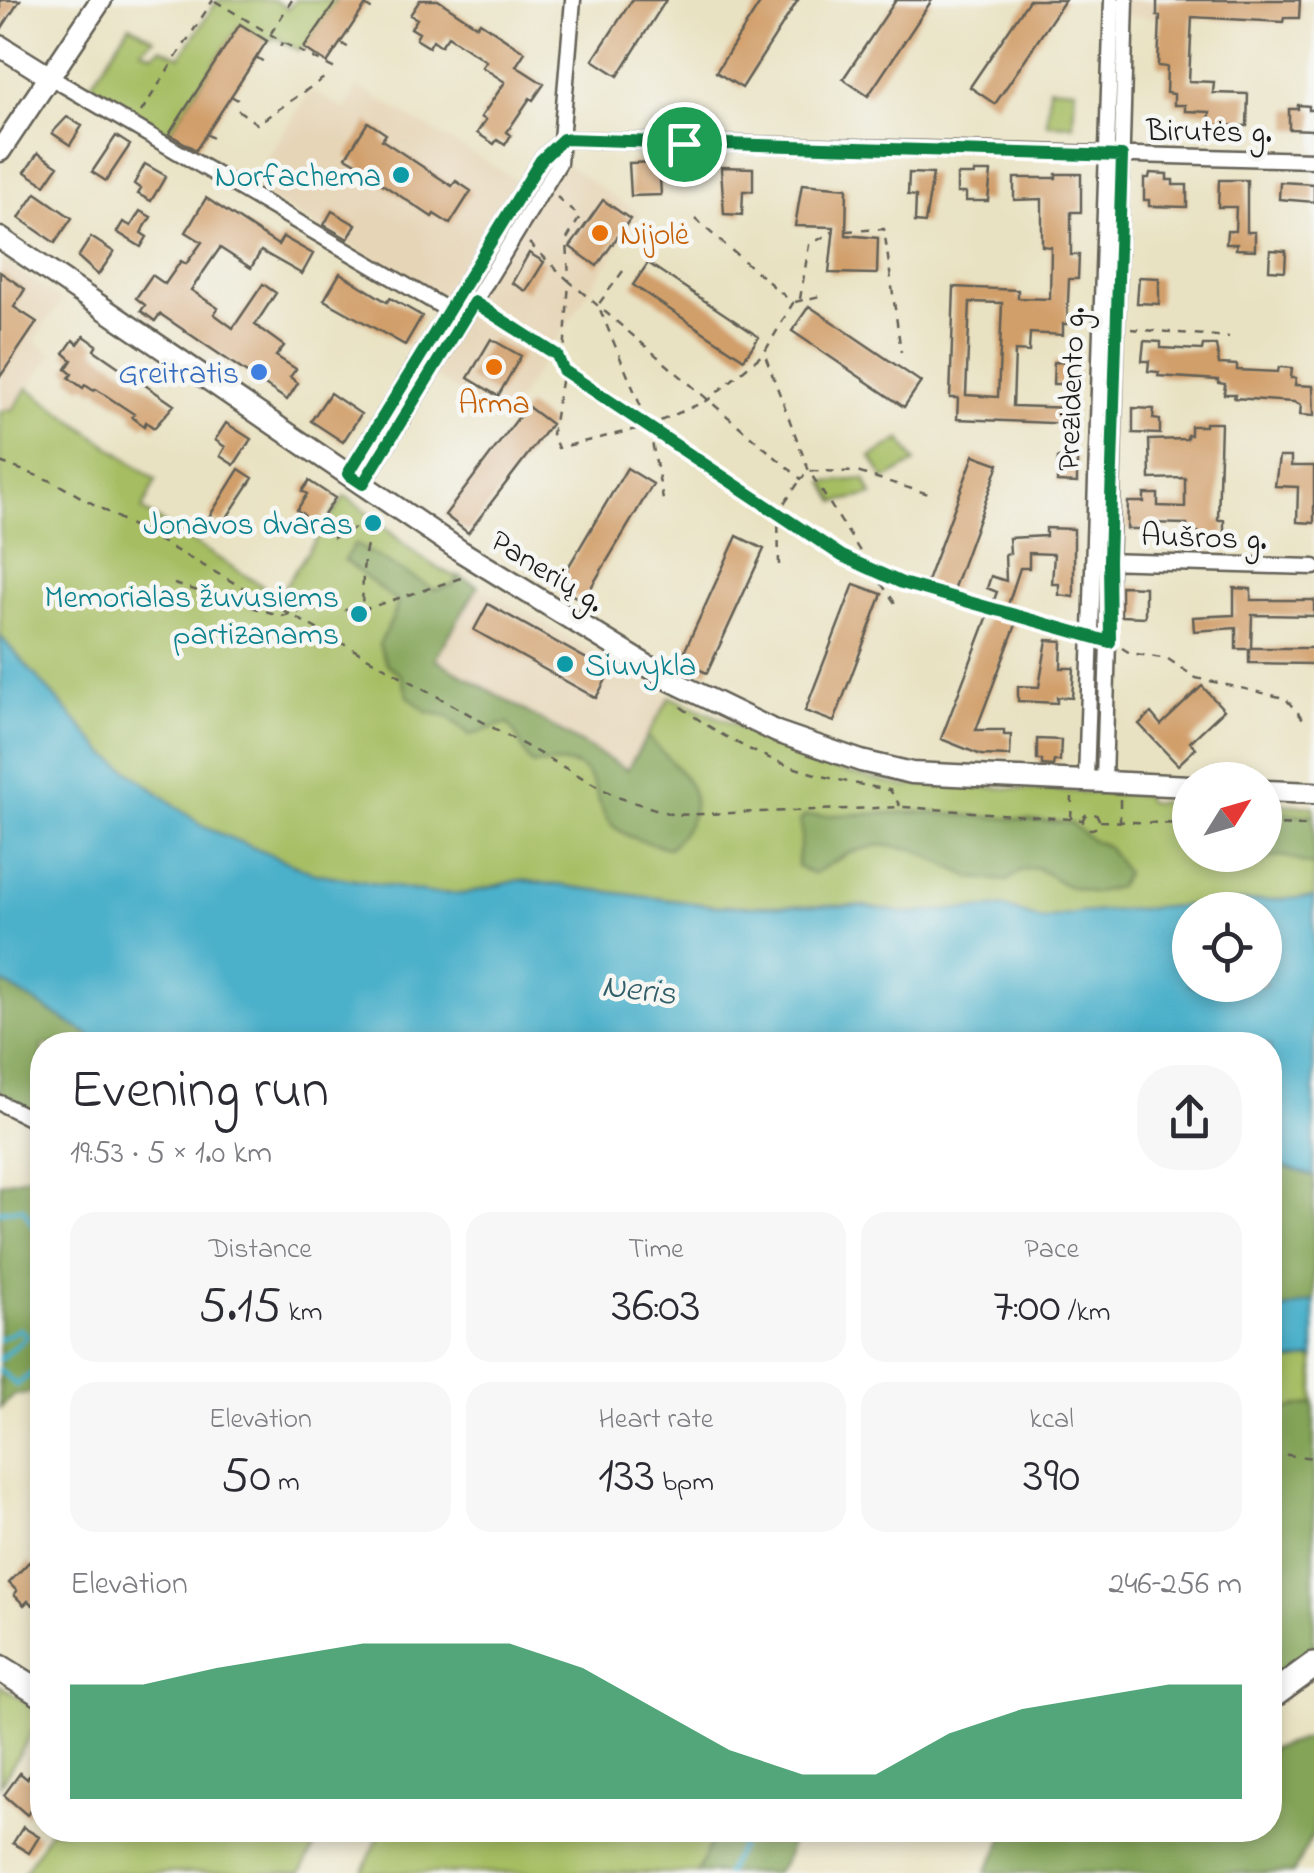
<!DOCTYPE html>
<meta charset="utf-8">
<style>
:root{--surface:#fff;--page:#f7f7f7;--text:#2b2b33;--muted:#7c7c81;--accent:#0b8043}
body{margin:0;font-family:"Indie Flower",sans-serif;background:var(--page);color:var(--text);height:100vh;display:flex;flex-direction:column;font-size:38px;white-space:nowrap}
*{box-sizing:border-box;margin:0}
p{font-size:32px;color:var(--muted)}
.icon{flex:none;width:55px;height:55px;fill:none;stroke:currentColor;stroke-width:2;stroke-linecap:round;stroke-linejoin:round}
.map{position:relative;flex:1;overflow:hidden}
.drawer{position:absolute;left:30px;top:1032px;width:1252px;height:810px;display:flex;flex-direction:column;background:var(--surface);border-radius:40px;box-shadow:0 5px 15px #0003}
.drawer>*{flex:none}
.needle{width:65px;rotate:53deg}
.fabs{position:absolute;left:1172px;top:762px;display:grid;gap:20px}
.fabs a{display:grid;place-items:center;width:110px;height:110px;border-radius:50%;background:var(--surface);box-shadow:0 5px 15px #0003;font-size:50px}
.pin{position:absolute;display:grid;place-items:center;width:85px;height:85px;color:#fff;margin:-42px;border:5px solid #fff;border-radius:50%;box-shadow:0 2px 10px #0007}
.round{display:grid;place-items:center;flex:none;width:105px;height:105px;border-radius:40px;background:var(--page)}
.summary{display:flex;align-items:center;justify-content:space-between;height:170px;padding:0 40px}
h1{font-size:55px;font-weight:600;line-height:75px}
.figures{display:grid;grid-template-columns:repeat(3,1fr);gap:15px;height:170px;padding:10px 40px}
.figures div{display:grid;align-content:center;border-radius:25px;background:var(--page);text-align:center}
.figures b{font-size:50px;font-weight:600}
.figures small{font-size:28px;font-weight:400}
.figures p{font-size:28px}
.chart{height:280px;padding:20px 40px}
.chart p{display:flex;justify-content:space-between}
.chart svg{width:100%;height:180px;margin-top:10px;fill:var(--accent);opacity:.7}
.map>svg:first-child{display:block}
.built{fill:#e6d5b7}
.green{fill:#a6bd62;stroke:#616c3f;stroke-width:2.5}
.forest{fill:#84a458;stroke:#50603a;stroke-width:2.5}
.water{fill:#4bb0ca;stroke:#346673;stroke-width:2.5;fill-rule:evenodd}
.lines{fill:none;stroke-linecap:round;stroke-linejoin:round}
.stream{stroke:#4bb0ca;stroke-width:5}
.building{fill:#d19f6a;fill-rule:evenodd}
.street-casing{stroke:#646156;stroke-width:19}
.secondary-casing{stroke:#646156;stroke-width:25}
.primary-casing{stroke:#646156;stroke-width:25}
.highway-casing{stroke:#646156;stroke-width:30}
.path{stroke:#646156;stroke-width:2.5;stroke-dasharray:8 8;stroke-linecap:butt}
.street{stroke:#fff;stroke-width:14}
.secondary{stroke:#fff;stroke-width:20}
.primary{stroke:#fff;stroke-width:20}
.highway{stroke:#fff;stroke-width:25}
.route-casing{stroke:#fff;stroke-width:20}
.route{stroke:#0b8043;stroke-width:12}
.culture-dot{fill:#0f9aa8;stroke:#f6f6f2;stroke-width:4}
.food-dot{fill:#e8710a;stroke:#f6f6f2;stroke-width:4}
.shop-dot{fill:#3f7fe0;stroke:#f6f6f2;stroke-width:4}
.labels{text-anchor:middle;stroke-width:9;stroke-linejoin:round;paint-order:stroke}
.street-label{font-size:32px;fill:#1c1c1c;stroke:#f6f6f2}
.culture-label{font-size:32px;fill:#0d838f;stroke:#f6f6f2;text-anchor:end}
.food-label{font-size:32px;fill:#c56008;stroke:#f6f6f2;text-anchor:start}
.shop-label{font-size:32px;fill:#366cbe;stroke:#f6f6f2;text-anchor:end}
.water-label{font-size:35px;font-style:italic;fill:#315f6a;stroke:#f6f6f2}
</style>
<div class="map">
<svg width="1314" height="1873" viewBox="0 0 1314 1873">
<rect width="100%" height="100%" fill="#f6f6f2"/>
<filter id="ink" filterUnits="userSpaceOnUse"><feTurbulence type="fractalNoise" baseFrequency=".01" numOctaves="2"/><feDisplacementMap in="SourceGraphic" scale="20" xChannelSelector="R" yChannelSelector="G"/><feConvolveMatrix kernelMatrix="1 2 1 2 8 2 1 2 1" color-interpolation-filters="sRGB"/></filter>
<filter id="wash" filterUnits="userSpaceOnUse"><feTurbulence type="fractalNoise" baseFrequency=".0048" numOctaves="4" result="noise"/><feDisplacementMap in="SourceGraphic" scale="40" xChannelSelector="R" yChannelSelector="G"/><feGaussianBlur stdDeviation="2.25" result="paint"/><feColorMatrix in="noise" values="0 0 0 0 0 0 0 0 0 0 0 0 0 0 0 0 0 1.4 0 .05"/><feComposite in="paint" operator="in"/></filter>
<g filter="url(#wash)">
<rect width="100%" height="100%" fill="#e9e2c2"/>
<path class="built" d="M 1097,0 L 1302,0 L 1301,20 L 1289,20 L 1288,24 L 1096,15 Z
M 358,87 L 529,187 L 552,155 L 639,214 L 505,420 L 404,358 L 442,297 L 247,187 L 311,91 L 345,109 Z
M 0,260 L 62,301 L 34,341 L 52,354 L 13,409 L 0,411 Z
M 478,586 L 670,697 L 627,770 L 435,658 Z"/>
<path class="green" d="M 218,0 L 274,0 L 288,9 L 295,0 L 337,0 L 304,48 L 298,50 L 276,38 L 267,41 L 240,24 L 168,134 L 90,85 L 130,25 L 154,39 L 141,50 L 153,54 L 161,48 L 180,57 Z
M 1049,87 L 1075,89 L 1073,125 L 1047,124 Z
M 28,388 L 156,480 L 142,510 L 278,596 L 345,496 C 381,520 409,555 449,574 C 459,578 468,579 478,586 L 435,659 L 627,770 L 670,697 L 831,765 L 835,770 L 908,787 L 913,784 L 1144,795 L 1148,802 L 1190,803 L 1190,855 L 1265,855 L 1265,804 L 1314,806 L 1314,897 L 1079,913 L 1041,920 L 1005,907 L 904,913 L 863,906 L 716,906 L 520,880 L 463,894 L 429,893 L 314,873 L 204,827 L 105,753 L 0,636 L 0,411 L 13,409 Z
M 901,439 L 915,462 L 885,480 L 871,457 Z
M 865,479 L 872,495 L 836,502 L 824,482 Z
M 1314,1357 L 1314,1403 L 1270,1413 L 1270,1364 Z
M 0,1685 L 42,1713 L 42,1717 L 0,1785 Z
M 50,1830 L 323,1830 L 301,1873 L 24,1873 Z
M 382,1830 L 717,1830 L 697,1873 L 362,1873 Z"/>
<path class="forest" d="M 355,544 L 435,590 L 453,585 L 459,576 L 478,586 L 435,659 L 627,770 L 647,736 C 684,777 720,798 669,848 C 648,843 626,839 610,823 C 596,808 599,779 579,767 C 566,760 547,765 532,764 C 521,751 520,736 508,724 C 494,724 484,733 470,735 L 447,716 L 427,712 L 408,696 L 401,675 L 386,663 L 379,645 C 384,632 397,615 397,602 L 344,560 Z
M 919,812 L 1071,823 L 1091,840 L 1107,846 L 1126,873 L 1118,887 L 1092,893 L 1065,885 L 1037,868 L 1022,870 L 1007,881 L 972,878 L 914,849 L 879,845 L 849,853 L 813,874 L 798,867 C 797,849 805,838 800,821 L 805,816 Z
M 1265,812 L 1314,815 L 1314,866 C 1292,861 1282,848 1261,864 L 1241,862 L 1229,855 L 1265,855 Z
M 0,981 L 106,1045 L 42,1045 L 42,1117 L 0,1095 Z
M 1270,1162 L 1314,1176 L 1314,1301 L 1270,1313 Z
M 33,1175 L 42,1180 L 42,1391 L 15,1395 L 0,1408 L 0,1183 Z
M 1314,1403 L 1314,1647 L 1270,1679 L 1270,1413 Z
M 1314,1736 L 1314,1832 L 1293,1873 L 986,1873 L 1008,1830 L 1270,1830 L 1270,1749 Z
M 717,1830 L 791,1832 C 791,1850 788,1861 774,1873 L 697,1873 Z"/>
<path class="water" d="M 0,636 L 105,753 L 204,827 L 314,873 L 429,893 L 463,894 L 520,880 L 716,906 L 863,906 L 904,913 L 1005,907 L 1041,920 L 1079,913 L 1314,897 L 1314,1176 L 1270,1162 L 1270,1045 L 106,1045 L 0,981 ZM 1190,910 L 1265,910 L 1265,985 L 1190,985 Z
M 1314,1301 L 1314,1357 L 1270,1364 L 1270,1313 Z"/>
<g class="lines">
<path class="stream" d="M 0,1211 L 23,1208 L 33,1225 L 42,1230
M 0,1339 L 20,1329 L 27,1336 L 0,1359
M 0,1370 L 16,1385 L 42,1366
M 726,1873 L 745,1838"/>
</g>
<g id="blocks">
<path class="building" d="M 0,0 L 20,0 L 0,31 Z
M 337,0 L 369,0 L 327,63 L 304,48 Z
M 420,0 L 438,0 L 477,26 L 480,22 L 525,52 L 516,66 L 544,84 L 533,100 L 530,98 L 507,132 L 511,135 L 505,145 L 497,140 L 494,144 L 477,133 L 486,120 L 481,117 L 505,82 L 482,67 L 486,61 L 448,36 L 441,46 L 433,40 L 429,47 L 416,39 L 419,33 L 411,28 L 417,19 L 410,15 Z
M 632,0 L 666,0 L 618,76 L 593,60 Z
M 762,0 L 798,0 L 742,88 L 716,72 Z
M 896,0 L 932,0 L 868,96 L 843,79 Z
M 1029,0 L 1065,0 L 995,104 L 970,87 Z
M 1157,0 L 1300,0 L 1299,18 L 1284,18 L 1283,22 L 1192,17 L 1189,81 L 1214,82 L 1213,93 L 1248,94 L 1247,126 L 1209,125 L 1210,112 L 1185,111 L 1185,105 L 1174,105 L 1174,94 L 1166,93 L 1167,67 L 1158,66 L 1160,16 L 1157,16 Z
M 240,24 L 267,41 L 196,150 L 169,134 Z
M 1298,105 L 1309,106 L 1309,110 L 1314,110 L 1313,130 L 1289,129 L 1289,109 L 1298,109 Z
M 67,117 L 82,126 L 70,145 L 52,133 Z
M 368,122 L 386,134 L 382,140 L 452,186 L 456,181 L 471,191 L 450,224 L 434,214 L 432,217 L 358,168 L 360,165 L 346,157 Z
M 116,136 L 130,145 L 106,181 L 92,172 Z
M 38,153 L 58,166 L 45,185 L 25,172 Z
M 659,162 L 661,195 L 631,196 L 629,163 Z
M 145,164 L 166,176 L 151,201 L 138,194 L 141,189 L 134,184 Z
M 721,167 L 753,168 L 753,191 L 743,191 L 742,215 L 724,214 Z
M 974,172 L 991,172 L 988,201 L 966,201 L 966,193 L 957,193 L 957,175 L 974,175 Z
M 909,173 L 933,174 L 925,223 L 915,222 L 916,196 L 908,195 Z
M 1150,173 L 1167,174 L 1167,180 L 1173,180 L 1173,185 L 1187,185 L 1187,207 L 1149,206 L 1149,200 L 1144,200 L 1144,178 L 1149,178 Z
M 1056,174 L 1081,174 L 1081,212 L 1071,212 L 1071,255 L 1079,255 L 1078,279 L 1069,279 L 1067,324 L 1063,324 L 1063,335 L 1030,333 L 1029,352 L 1015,351 L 1013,406 L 1074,408 L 1073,424 L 957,419 L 958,398 L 950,398 L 954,287 L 1018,290 L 1018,298 L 1050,299 L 1051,247 L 1042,246 L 1042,199 L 1014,200 L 1014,178 L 1056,178 ZM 970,302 L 1002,303 L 998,397 L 966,395 Z
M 1219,180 L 1247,180 L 1247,232 L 1255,232 L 1255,250 L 1236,249 L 1237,244 L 1226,244 L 1227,231 L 1235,231 L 1236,207 L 1218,207 Z
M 1280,182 L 1314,184 L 1314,202 L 1279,199 Z
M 802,184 L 847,188 L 846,235 L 878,238 L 877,274 L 829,273 L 834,227 L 795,226 Z
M 36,193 L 72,218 L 55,243 L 19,218 Z
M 206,198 L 278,245 L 283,237 L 313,254 L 302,274 L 261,251 L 251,268 L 220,248 L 191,290 L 218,308 L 214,314 L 233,328 L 263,284 L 276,293 L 255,325 L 284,346 L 276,356 L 296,369 L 290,377 L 298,383 L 287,400 L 160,314 L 155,321 L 141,311 L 145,305 L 136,298 L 152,275 L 165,284 L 181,261 L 186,264 L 202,242 L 186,232 Z
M 603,200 L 630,219 L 597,266 L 570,247 Z
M 140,211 L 151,217 L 141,233 L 147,237 L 141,247 L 117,232 L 123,222 L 131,226 Z
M 332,211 L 356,225 L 348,239 L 324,225 Z
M 91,237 L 114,252 L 98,275 L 78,257 Z
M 1270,250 L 1286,251 L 1285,271 L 1269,270 Z
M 529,253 L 544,262 L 526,291 L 512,283 Z
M 648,263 L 759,337 L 744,359 L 633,285 Z
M 0,272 L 25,289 L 14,307 L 37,322 L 0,377 Z
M 340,273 L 387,302 L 390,298 L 422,316 L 405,345 L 324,300 Z
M 1139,277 L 1159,278 L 1159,304 L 1137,303 Z
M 809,306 L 921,382 L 904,407 L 792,331 Z
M 84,336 L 97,345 L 94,350 L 174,405 L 154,428 L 146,422 L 144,426 L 132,417 L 134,414 L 96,389 L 94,391 L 85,385 L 83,388 L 69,378 L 72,374 L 66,369 L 72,360 L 64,353 L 73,340 L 78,344 Z
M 491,339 L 521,356 L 498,396 L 468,378 Z
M 1144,341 L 1161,342 L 1161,348 L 1202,350 L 1203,345 L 1216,345 L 1219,364 L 1237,365 L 1237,370 L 1278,372 L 1279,367 L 1292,368 L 1291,378 L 1296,378 L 1295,385 L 1313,386 L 1314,416 L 1300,415 L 1301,405 L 1294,402 L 1234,398 L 1235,394 L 1224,394 L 1225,384 L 1218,383 L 1218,380 L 1158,376 L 1159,372 L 1148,371 L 1149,361 L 1142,361 Z
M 1054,362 L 1078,363 L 1077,384 L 1053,384 Z
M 330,393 L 361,414 L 343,442 L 311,421 Z
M 527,406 L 551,424 L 468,533 L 445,515 Z
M 1133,408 L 1154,409 L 1153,419 L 1160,420 L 1160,434 L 1133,433 Z
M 226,423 L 251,439 L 234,465 L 220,456 L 225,447 L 215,440 Z
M 1205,423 L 1221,423 L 1218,520 L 1224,520 L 1224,536 L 1214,536 L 1214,543 L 1198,542 L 1198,532 L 1187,532 L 1187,524 L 1146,523 L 1147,529 L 1127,529 L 1128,502 L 1144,502 L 1144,494 L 1158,494 L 1158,506 L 1185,507 L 1185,478 L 1150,479 L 1149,440 L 1187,439 L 1187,435 L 1191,435 L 1191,426 L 1205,426 Z
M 974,455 L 999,464 L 952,593 L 926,584 Z
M 1279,457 L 1291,457 L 1291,466 L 1314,466 L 1314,523 L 1297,522 L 1298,487 L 1275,486 Z
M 1058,458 L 1077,459 L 1077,483 L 1057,482 Z
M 627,468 L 653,484 L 583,601 L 557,586 Z
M 239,469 L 253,478 L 222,525 L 209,517 Z
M 309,481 L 335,498 L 315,529 L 301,520 L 304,515 L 297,510 L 307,494 L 302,491 Z
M 1046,528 L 1074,529 L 1074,597 L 1059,595 L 1059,584 L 1052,584 L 1054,554 L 1029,553 L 1029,568 L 1020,568 L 1004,617 L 1017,622 L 976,730 L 1004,730 L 1004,735 L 1011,735 L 1010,756 L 981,755 L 941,739 L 997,592 L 987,588 L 991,576 L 1006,581 L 1005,554 L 1010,553 L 1009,538 L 1046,536 Z
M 737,536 L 764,549 L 707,673 L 680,661 Z
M 854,584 L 882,594 L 834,722 L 805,711 Z
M 1121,586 L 1145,587 L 1145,617 L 1121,616 Z
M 1234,588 L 1251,589 L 1251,600 L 1314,600 L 1314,616 L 1252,615 L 1251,648 L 1314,648 L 1314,664 L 1249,663 L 1249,649 L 1236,649 L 1236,628 L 1194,631 L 1193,617 L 1234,615 Z
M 488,604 L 610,672 L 596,698 L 474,630 Z
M 1047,640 L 1062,641 L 1061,668 L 1074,668 L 1072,698 L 1057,697 L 1057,703 L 1018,701 L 1018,686 L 1039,687 Z
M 1202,686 L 1224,710 L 1190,742 L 1196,748 L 1178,765 L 1139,724 L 1151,713 L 1161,725 Z
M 1037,739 L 1061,740 L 1060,761 L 1054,761 L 1053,766 L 1042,765 L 1042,760 L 1037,760 Z
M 29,1562 L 42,1574 L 42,1595 L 33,1605 L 28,1601 L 24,1605 L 14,1595 L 17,1591 L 9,1583 Z
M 20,1773 L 27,1779 L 31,1773 L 41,1781 L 37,1786 L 42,1794 L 27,1815 L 4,1795 Z
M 23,1827 L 39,1837 L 29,1853 L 13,1843 Z"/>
</g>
</g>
<g filter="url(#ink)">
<use href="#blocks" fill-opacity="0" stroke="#646156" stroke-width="2.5"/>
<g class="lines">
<g class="street-casing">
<path id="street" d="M 50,77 L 448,310
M 563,139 L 1314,160
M 348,474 L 541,160 L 562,140
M 363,484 L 559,163 L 573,0
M 1102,561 L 1314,567
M 1086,780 L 1112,0
M 1104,782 L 1126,0
M 0,1103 L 42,1124"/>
</g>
<g class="secondary-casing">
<path id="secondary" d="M 0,46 L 50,77
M 0,238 L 462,552 L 672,681 L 777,732 L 861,761 L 912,773 L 1190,786
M 1265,791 L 1314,793"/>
</g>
<g class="primary-casing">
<path id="primary" d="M 0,151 L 101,0"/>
</g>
<g class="highway-casing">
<path id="highway" d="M 0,1668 L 42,1694
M 1270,1697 L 1314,1665"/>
</g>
<path class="path" d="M 215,1 L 283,42 L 280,46
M 365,5 L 377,13
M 271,33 L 292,0
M 284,43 L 339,71
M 341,43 L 352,50
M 256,57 L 269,65
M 231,96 L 243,103
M 238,110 L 257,124 L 327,76
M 141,112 L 213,0
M 206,134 L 218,141
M 557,197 L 580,217 L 567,239 L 569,281 L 801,479 L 809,471 L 857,472 L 935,496
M 695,219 L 793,303 L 764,353 L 809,471 L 868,564
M 846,231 L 884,229 L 901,352
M 529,243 L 569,281 L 563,370 L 842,555 L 902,583 L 1077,632
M 623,271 L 598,305 L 649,426 L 664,505
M 800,299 L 809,245 L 834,231
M 795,302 L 820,296
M 485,309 L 557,355 L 563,370 L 552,434 L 558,448 L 649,426 L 708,400 L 763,354
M 1131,329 L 1229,337
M 0,462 L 54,482 L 617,797 L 674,815 L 904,807 L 1083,820
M 380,517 C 359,552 364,570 362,610 L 467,576
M 333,538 L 377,518
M 779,565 L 778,513 L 801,479
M 872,570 L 895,603
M 174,584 L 282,616 L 303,610 L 362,610
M 1122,648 L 1130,653 L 1168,659 L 1196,678 L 1285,698 L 1304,720
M 608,661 L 606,664 L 622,673
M 681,707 C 750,758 806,776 890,790 L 900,806
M 1120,799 L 1120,821
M1083 821a8 8 0 1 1 16 0a8 8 0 1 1-16 0Z
M 1071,819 L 1072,797
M 1100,821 L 1190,824
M 1265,825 L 1314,826
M 1270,1453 L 1314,1458"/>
<use href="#street" class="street"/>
<use href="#secondary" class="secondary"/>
<use href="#primary" class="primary"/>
<use href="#highway" class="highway"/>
</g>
</g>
<g class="lines" filter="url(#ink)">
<g class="route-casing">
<path id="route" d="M 563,139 L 1122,156 L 1109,560 L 1110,642 L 902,583 L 842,556 L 563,370 L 557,355 L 474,302 L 363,484 L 348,474 L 541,160 Z"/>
</g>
<use href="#route" class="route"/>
</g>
<g class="culture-dot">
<circle cx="401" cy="175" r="10"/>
<circle cx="373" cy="523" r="10"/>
<circle cx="359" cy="614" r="10"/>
<circle cx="565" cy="664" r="10"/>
</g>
<g class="food-dot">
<circle cx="600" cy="233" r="10"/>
<circle cx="494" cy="367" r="10"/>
</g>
<circle class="shop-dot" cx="259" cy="372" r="10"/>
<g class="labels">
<g class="street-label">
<text transform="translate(1209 130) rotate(1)" y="11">Birutės g.</text>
<text transform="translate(1070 389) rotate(-88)" y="11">Prezidento g.</text>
<text transform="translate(1204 536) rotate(2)" y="11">Aušros g.</text>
<text transform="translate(548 570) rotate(32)" y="11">Panerių g.</text>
</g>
<g class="culture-label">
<text x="381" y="186">Norfachema</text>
<text x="353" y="534">Jonavos dvaras</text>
<text x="339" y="607">Memorialas žuvusiems<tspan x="339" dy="37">partizanams</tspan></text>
<text x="585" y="675" text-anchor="start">Siuvykla</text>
</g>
<g class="food-label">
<text x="620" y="244">Nijolė</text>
<text x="494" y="413" text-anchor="middle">Arma</text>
</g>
<g class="shop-label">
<text x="239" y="383">Greitratis</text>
</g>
<g class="water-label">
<text transform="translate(639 988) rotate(7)" y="12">Neris</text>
</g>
</g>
</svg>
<div class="fabs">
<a><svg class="needle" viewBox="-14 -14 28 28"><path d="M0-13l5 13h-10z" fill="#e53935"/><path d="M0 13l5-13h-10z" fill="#7c7c81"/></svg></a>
<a><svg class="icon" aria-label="locate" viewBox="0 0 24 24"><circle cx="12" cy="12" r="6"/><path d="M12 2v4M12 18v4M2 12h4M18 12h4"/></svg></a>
</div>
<div class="pin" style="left:684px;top:144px;background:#1e9e55"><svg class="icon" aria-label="arrive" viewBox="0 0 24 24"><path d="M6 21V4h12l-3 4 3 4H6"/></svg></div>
<section class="drawer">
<div class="summary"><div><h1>Evening run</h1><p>19:53 · 5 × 1.0 km</p></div><a class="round"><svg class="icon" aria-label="share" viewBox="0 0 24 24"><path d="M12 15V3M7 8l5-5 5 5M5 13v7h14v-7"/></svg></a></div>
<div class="figures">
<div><p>Distance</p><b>5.15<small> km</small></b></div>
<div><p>Time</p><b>36:03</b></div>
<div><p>Pace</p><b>7:00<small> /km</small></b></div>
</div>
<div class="figures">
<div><p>Elevation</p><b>50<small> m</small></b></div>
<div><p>Heart rate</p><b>133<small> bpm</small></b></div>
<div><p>kcal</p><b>390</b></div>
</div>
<div class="chart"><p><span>Elevation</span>246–256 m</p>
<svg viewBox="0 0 160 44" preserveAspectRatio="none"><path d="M0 44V16L10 16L20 12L30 9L40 6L50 6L60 6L70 12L80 22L90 32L100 38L110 38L120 28L130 22L140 19L150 16L160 16V44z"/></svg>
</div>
</section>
</div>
